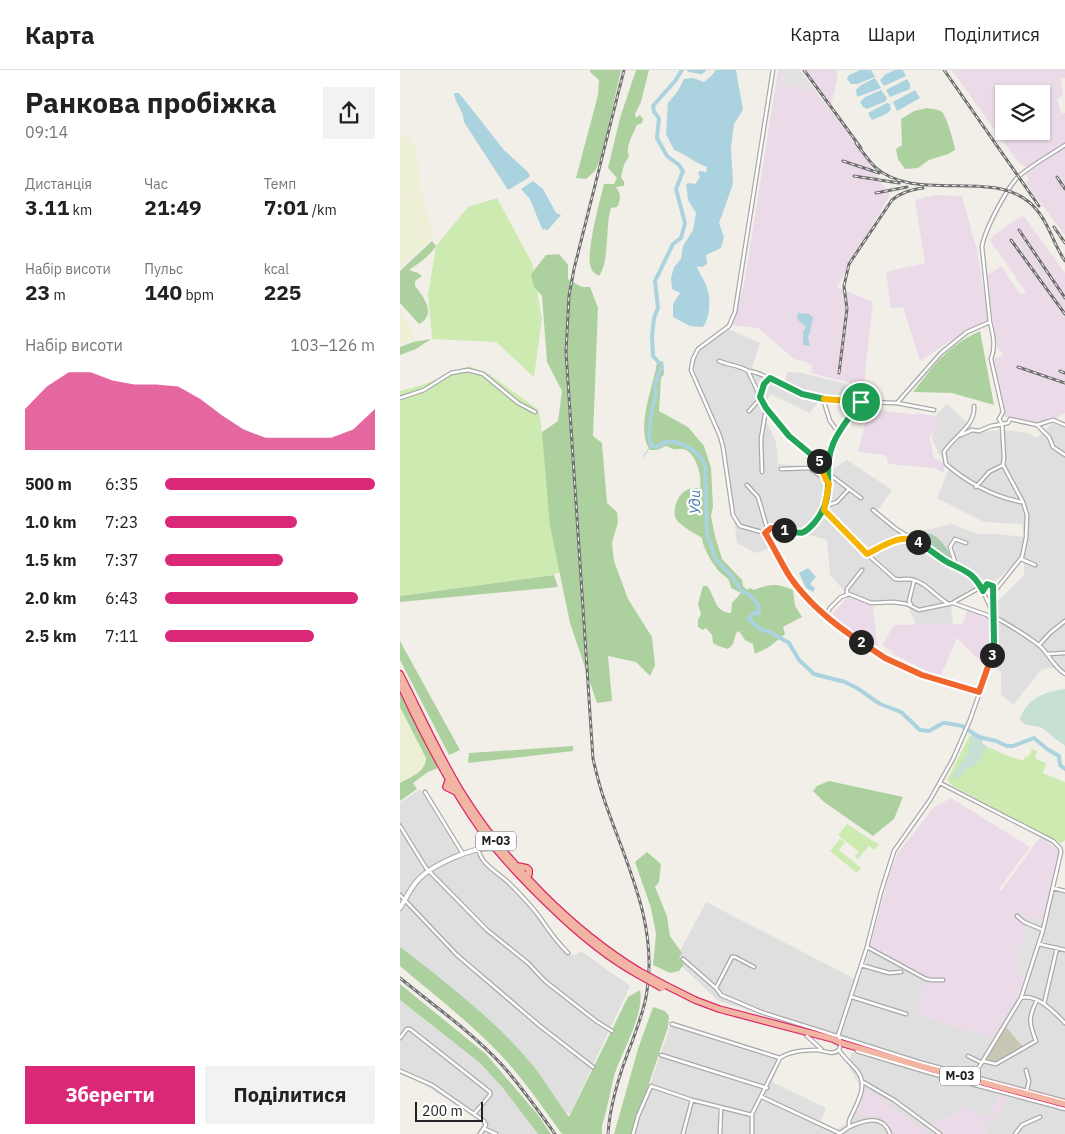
<!DOCTYPE html>
<html lang="uk">
<meta charset="utf-8">
<style>
:root{--surface:#fff;--page:#f2f2f2;--text:#222;--muted:#767676;--line:#e0e0e0;--accent:#db2777}
body{margin:0;font-family:"IBM Plex Sans",sans-serif;background:var(--page);color:var(--text);height:100vh;display:flex;flex-direction:column;font-size:19px;white-space:nowrap}
*{box-sizing:border-box;margin:0}
p{font-size:16px;color:var(--muted)}
.icon{flex:none;width:28px;height:28px;fill:none;stroke:currentColor;stroke-width:2;stroke-linecap:round;stroke-linejoin:round}
.map{position:relative;flex:1;overflow:hidden}
.sheet{display:flex;flex-direction:column;background:var(--surface);width:400px}
.sheet>*{flex:none}
.controls{position:absolute;left:595px;top:15px;display:grid;gap:10px}
.controls a{display:grid;place-items:center;width:55px;height:55px;border-radius:0px;background:var(--surface);box-shadow:0 1px 4px #0004;font-size:25px}
.scale{position:absolute;left:15px;bottom:12px;width:68px;box-sizing:border-box;padding-left:5px;border:2px solid #222;border-top:0;font-size:14px;line-height:18px;white-space:nowrap;color:#222;-webkit-text-stroke:4px #fff;paint-order:stroke}
.pin{position:absolute;display:grid;place-items:center;width:42px;height:42px;color:#fff;margin:-21px;border:2px solid #fff;border-radius:50%;box-shadow:0 1px 5px #0007}
.km{position:absolute;width:25px;height:25px;margin:-12px;border-radius:50%;background:#222;color:#fff;font-size:14px;line-height:25px;text-align:center}
.round{display:grid;place-items:center;flex:none;width:52px;height:52px;border-radius:0px;background:var(--page)}
.head{display:flex;align-items:center;justify-content:space-between;height:85px;padding:0 25px}
h1{font-size:28px;font-weight:700;line-height:38px}
.stats{display:grid;grid-template-columns:repeat(3,1fr);gap:8px;height:85px;padding:5px 25px}
.stats div{display:grid;align-content:center}
.stats b{font-size:21px;font-weight:700}
.stats small{font-size:14px;font-weight:400}
.stats p{font-size:14px}
.chart{height:140px;padding:10px 25px}
.chart p{display:flex;justify-content:space-between}
.chart svg{width:100%;height:90px;margin-top:5px;fill:var(--accent);opacity:.7}
.button{display:flex;gap:10px;margin-top:auto;padding:10px 25px}
.button a{flex:1;height:58px;border-radius:0px;background:var(--accent);color:#fff;font-size:20px;font-weight:700;line-height:58px;text-align:center}
.button a+a{background:var(--page);color:var(--text)}
ul{padding:0 25px;list-style:none;font-size:16px}
li{display:grid;grid-template-columns:80px 60px 1fr;align-items:center;height:38px}
li i{height:12px;border-radius:6px;background:var(--accent)}
header{display:flex;align-items:center;gap:30px;box-sizing:border-box;height:70px;padding:0 25px;background:var(--surface);border-bottom:1px solid var(--line)}
header strong{font-size:24px}
nav{display:flex;gap:28px;margin-inline-start:auto;font-size:18px}
main{display:flex;flex:1;min-height:0}
.map>svg:first-child{display:block}
.residential{fill:#e0dfdf}
.industrial{fill:#ebdbe8;fill-rule:evenodd}
.construction{fill:#c7c7b4}
.farmland{fill:#eef0d5}
.grass{fill:#cdebb0}
.forest{fill:#add19e}
.wetland{fill:#c6e0d4}
.cemetery{fill:#aacbaf}
.parking{fill:#e2e2e2}
.water{fill:#aad3df}
.lines{fill:none;stroke-linecap:round;stroke-linejoin:round}
.stream{stroke:#aad3df;stroke-width:1}
.river{stroke:#aad3df;stroke-width:4}
.minor-casing{stroke:#a9a9a9;stroke-width:5}
.tertiary-casing{stroke:#a9a9a9;stroke-width:6}
.trunk-casing{stroke:#dc2a67;stroke-width:8}
.minor{stroke:#fff;stroke-width:2.5}
.tertiary{stroke:#fff;stroke-width:4}
.trunk{stroke:#f2b4a3;stroke-width:5.5}
.rail-casing{stroke:#707070;stroke-width:3}
.rail{stroke:#fff;stroke-width:1;stroke-dasharray:4;stroke-linecap:butt}
.trunk-bridge-casing{stroke:#dc2a67;stroke-width:8;stroke-linecap:butt}
.trunk-bridge{stroke:#f2b4a3;stroke-width:5.5}
.split-1-casing{stroke:#fff;stroke-width:10}
.split-2-casing{stroke:#fff;stroke-width:10}
.split-3-casing{stroke:#fff;stroke-width:10}
.split-4-casing{stroke:#fff;stroke-width:10}
.split-5-casing{stroke:#fff;stroke-width:10}
.split-6-casing{stroke:#fff;stroke-width:10}
.split-7-casing{stroke:#fff;stroke-width:10}
.split-1{stroke:#22a559;stroke-width:6}
.split-2{stroke:#f0652b;stroke-width:6}
.split-3{stroke:#f0652b;stroke-width:6}
.split-4{stroke:#22a559;stroke-width:6}
.split-5{stroke:#f5b400;stroke-width:6}
.split-6{stroke:#22a559;stroke-width:6}
.split-7{stroke:#f5b400;stroke-width:6}
.labels{text-anchor:middle;stroke-width:4.5;stroke-linejoin:round;paint-order:stroke}
.shield{fill:#fff;stroke:#646464;stroke-width:1}
.shield-label{font-size:12px;font-weight:bold;fill:#222}
.water-label{font-size:15px;font-style:italic;fill:#4a7aab;stroke:#fff}
</style>
<header>
<strong>Карта</strong>
<nav><a>Карта</a><a>Шари</a><a>Поділитися</a></nav>
</header>
<main>
<section class="sheet">
<div class="head"><div><h1>Ранкова пробіжка</h1><p>09:14</p></div><a class="round"><svg class="icon" aria-label="share" viewBox="0 0 24 24"><path d="M12 15V3M7 8l5-5 5 5M5 13v7h14v-7"/></svg></a></div>
<div class="stats">
<div><p>Дистанція</p><b>3.11<small> km</small></b></div>
<div><p>Час</p><b>21:49</b></div>
<div><p>Темп</p><b>7:01<small> /km</small></b></div>
</div>
<div class="stats">
<div><p>Набір висоти</p><b>23<small> m</small></b></div>
<div><p>Пульс</p><b>140<small> bpm</small></b></div>
<div><p>kcal</p><b>225</b></div>
</div>
<div class="chart"><p><span>Набір висоти</span>103–126 m</p>
<svg viewBox="0 0 160 44" preserveAspectRatio="none"><path d="M0 44V24L10 13L20 6L30 6L40 10L50 12L60 12L70 13L80 19L90 27L100 34L110 38L120 38L130 38L140 38L150 34L160 24V44z"/></svg>
</div>
<ul>
<li><b>500 m</b>6:35<i style="width:100%"></i></li>
<li><b>1.0 km</b>7:23<i style="width:63%"></i></li>
<li><b>1.5 km</b>7:37<i style="width:56%"></i></li>
<li><b>2.0 km</b>6:43<i style="width:92%"></i></li>
<li><b>2.5 km</b>7:11<i style="width:71%"></i></li>
</ul>
<div class="button"><a>Зберегти</a><a>Поділитися</a></div>
</section>
<div class="map">
<svg width="665" height="1064" viewBox="0 0 665 1064">
<rect width="100%" height="100%" fill="#f2efe9"/>
<path class="residential" d="M 328,259 L 360,273 L 352,298 L 384,312 L 388,302 L 402,303 L 446,314 L 448,334 L 418,332 L 410,343 L 371,324 L 363,337 L 367,353 L 376,372 L 378,394 L 410,397 L 426,403 L 447,390 L 492,420 L 477,441 L 502,461 L 513,463 L 552,454 L 577,464 L 596,464 L 624,467 L 622,454 L 584,452 L 537,428 L 550,396 L 538,383 L 532,368 L 537,344 L 547,334 L 577,362 L 604,360 L 628,363 L 636,368 L 653,353 L 665,358 L 665,605 L 658,599 L 652,598 L 642,599 L 613,635 L 601,624 L 601,602 L 591,594 L 594,581 L 597,532 L 624,505 L 624,471 L 619,489 L 600,507 L 551,536 L 553,554 L 516,555 L 508,536 L 472,533 L 445,522 L 430,505 L 427,470 L 379,457 L 370,461 L 370,478 L 356,483 L 337,473 L 325,375 L 316,350 L 302,323 L 295,302 L 294,291 L 302,278 Z
M 20,719 L 62,788 L 77,783 L 85,795 L 107,813 L 127,834 L 137,846 L 146,861 L 167,884 L 175,885 L 181,881 L 230,916 L 170,1044 L 164,1041 L 0,882 L 0,733 Z
M 655,817 L 665,819 L 665,1032 L 570,1006 L 318,931 L 275,890 L 306,832 L 459,911 L 469,881 L 474,879 L 524,910 L 595,969 L 612,944 L 620,927 Z
M 0,930 L 80,993 L 102,1017 L 138,1064 L 76,1064 L 83,1053 L 8,1004 L 0,1001 Z
M 272,951 L 381,989 L 372,1012 L 426,1038 L 421,1051 L 436,1059 L 446,1055 L 461,1018 L 449,997 L 451,982 L 665,1039 L 665,1064 L 233,1064 Z"/>
<path class="industrial" d="M 378,0 L 400,0 L 461,81 L 490,125 L 437,217 L 473,232 L 463,321 L 451,321 L 451,313 L 411,303 L 412,294 L 394,289 L 358,258 L 331,255 L 344,215 Z
M 405,0 L 436,0 L 438,5 L 431,36 Z
M 552,0 L 665,0 L 665,8 L 661,9 L 663,25 L 657,29 L 661,43 L 665,43 L 665,72 L 629,98 L 621,94 L 617,91 ZM 604,24 L 641,24 L 641,61 L 604,61 Z
M 665,77 L 665,165 L 625,113 L 629,110 L 626,104 Z
M 534,125 L 562,126 L 577,180 L 589,255 L 563,263 L 520,291 L 503,237 L 491,238 L 486,202 L 525,193 L 515,130 Z
M 623,145 L 665,203 L 665,343 L 655,349 L 649,347 L 648,350 L 634,353 L 605,347 L 593,289 L 603,286 L 602,282 L 600,282 L 596,272 L 587,206 L 601,196 L 621,225 L 626,222 L 589,169 Z
M 481,340 L 515,345 L 515,343 L 536,346 L 535,350 L 538,352 L 537,357 L 531,365 L 530,369 L 534,388 L 545,393 L 544,403 L 534,398 L 488,394 L 486,385 L 458,382 L 467,345 L 472,341 Z
M 449,525 L 473,536 L 478,581 L 430,547 Z
M 568,539 L 589,548 L 593,570 L 585,596 L 557,568 L 541,605 L 529,602 L 493,584 L 493,582 L 482,575 L 494,555 L 562,554 Z
M 551,728 L 630,777 L 599,819 L 601,821 L 640,767 L 660,781 L 642,853 L 643,854 L 617,931 L 595,969 L 517,945 L 524,910 L 470,877 L 489,806 L 497,784 L 534,737 Z
M 464,1020 L 474,1024 L 529,1064 L 492,1064 L 482,1046 L 452,1046 Z
M 599,1024 L 608,1027 L 600,1043 L 598,1043 L 586,1056 L 590,1060 L 586,1064 L 544,1064 L 532,1055 L 546,1045 L 549,1048 L 563,1036 L 586,1048 L 590,1044 Z"/>
<path class="construction" d="M 606,957 L 624,978 L 597,993 L 584,991 Z"/>
<path class="farmland" d="M 0,62 L 11,69 L 17,82 L 20,118 L 0,127 Z
M 21,120 L 32,164 L 27,173 L 0,196 L 0,129 Z
M 0,239 L 15,268 L 0,274 Z
M 0,637 L 26,688 L 26,694 L 22,699 L 0,713 Z"/>
<path class="grass" d="M 97,128 L 132,193 L 142,249 L 134,307 L 96,272 L 32,269 L 28,225 L 36,176 L 68,137 Z
M 69,296 L 89,304 L 139,340 L 160,502 L 153,505 L 0,526 L 0,321 L 22,315 Z
M 570,665 C 586,678 603,684 623,691 L 625,687 L 629,686 L 632,679 L 637,681 L 635,687 L 638,690 L 646,693 L 643,703 L 665,712 L 665,770 L 661,773 L 553,716 L 547,710 Z
M 447,754 L 478,774 L 479,775 L 474,780 L 469,776 L 458,789 L 455,786 L 459,782 L 438,765 Z
M 440,769 L 445,772 L 439,780 L 461,798 L 457,803 L 430,781 Z"/>
<path class="forest" d="M 190,0 L 221,0 L 202,85 L 195,101 L 186,109 L 176,108 L 198,25 L 199,10 L 190,2 Z
M 236,0 L 249,0 L 241,32 L 235,44 L 236,48 L 240,45 L 243,49 L 242,53 L 237,55 C 233,64 225,78 229,86 L 224,95 L 221,107 L 224,112 L 224,116 L 216,117 C 221,124 221,130 217,137 L 211,138 C 205,156 210,191 199,206 C 196,204 192,202 191,198 C 185,186 200,130 204,114 L 214,114 L 217,108 L 208,98 L 220,48 Z
M 527,38 C 531,39 539,39 542,42 C 546,45 555,75 555,80 L 548,84 L 529,90 L 518,98 L 505,99 L 498,89 L 496,79 L 502,75 L 501,49 L 514,41 Z
M 32,171 L 36,176 C 31,185 18,194 9,200 L 18,203 L 22,206 L 15,211 L 15,216 C 24,227 37,245 19,254 L 0,233 L 0,201 Z
M 159,184 L 168,195 L 168,209 L 182,217 L 190,217 L 198,238 L 193,366 L 202,373 L 207,433 L 217,442 L 218,452 L 212,473 L 214,491 L 228,529 L 252,567 L 255,595 L 250,606 L 236,592 L 208,586 L 212,631 L 197,633 L 170,553 L 150,456 L 142,362 L 158,351 L 162,321 L 147,292 L 142,226 L 134,217 L 131,204 L 146,185 Z
M 580,261 L 594,335 L 552,323 L 513,322 C 536,293 546,277 580,261 Z
M 31,269 L 16,279 L 0,285 L 0,277 L 13,272 Z
M 263,291 L 264,304 L 261,308 L 259,341 L 288,357 L 304,376 L 311,398 L 313,437 L 311,446 L 315,466 L 322,489 L 342,510 L 343,516 L 347,520 L 350,518 L 354,520 C 369,514 378,513 393,520 L 395,536 L 402,547 L 383,557 L 385,564 L 369,577 L 355,584 L 353,574 L 345,570 L 339,561 L 336,563 L 333,574 L 328,579 L 318,576 L 313,573 L 312,565 L 306,558 L 303,560 L 298,557 L 298,550 L 301,544 L 298,534 L 303,516 L 307,516 C 316,527 314,542 331,543 L 332,533 L 341,523 L 331,518 C 329,505 324,508 317,499 C 311,491 303,478 302,468 C 296,464 280,456 276,449 C 272,441 277,426 285,421 C 290,417 295,418 300,418 C 302,406 297,386 286,380 C 281,378 278,380 273,379 C 271,378 268,377 266,376 L 257,380 L 250,380 C 235,358 253,318 257,293 Z
M 154,505 L 158,517 L 0,532 L 0,526 Z
M 0,571 L 60,680 L 49,685 L 0,590 Z
M 0,623 L 38,698 L 28,702 L 13,713 L 17,719 L 0,731 L 0,713 C 10,707 26,702 26,688 L 0,637 Z
M 173,676 L 173,681 L 68,693 L 69,683 Z
M 429,711 L 503,727 L 494,749 L 473,766 L 424,732 L 413,721 L 417,716 Z
M 247,782 L 261,794 L 259,812 L 255,817 L 267,846 L 270,866 L 282,883 L 279,888 L 284,894 L 279,901 L 270,903 L 253,895 L 256,864 L 251,838 L 235,792 Z
M 0,877 C 43,910 95,950 129,991 C 144,1008 155,1029 169,1047 L 228,927 L 240,920 C 245,944 221,983 214,1006 C 210,1023 207,1040 202,1056 L 202,1064 L 162,1064 C 142,1036 122,1007 98,982 C 68,951 33,924 0,896 Z
M 0,914 L 86,984 L 138,1045 L 151,1064 L 138,1064 L 102,1017 L 80,993 L 0,930 Z
M 253,937 L 265,941 L 269,946 L 268,957 L 232,1064 L 214,1064 L 238,979 Z"/>
<path class="wetland" d="M 665,619 L 665,676 C 657,671 650,663 642,658 C 634,654 624,658 620,649 C 627,628 645,622 665,619 Z
M 572,664 L 582,669 L 583,674 L 587,676 C 582,686 578,697 566,699 L 562,706 L 551,709 C 556,699 562,693 567,684 C 570,678 569,671 572,664 Z"/>
<path class="cemetery" d="M 527,463 C 539,465 551,481 551,492 L 550,493 L 513,468 L 515,465 Z"/>
<path class="parking" d="M 383,0 L 397,0 L 402,4 L 412,20 L 398,19 L 398,17 L 380,14 Z
M 629,845 L 640,853 L 638,864 L 625,908 L 615,900 Z"/>
<path class="water" d="M 316,0 L 336,0 L 343,40 L 334,54 L 331,78 L 333,114 L 319,153 L 324,167 L 321,178 L 306,185 L 307,194 L 302,197 L 297,196 C 299,204 305,210 307,218 C 311,229 310,248 303,257 L 290,256 L 273,247 L 273,234 L 280,223 L 272,219 L 271,208 L 274,197 L 281,189 L 283,176 L 293,160 L 296,143 L 288,130 L 286,114 L 290,113 L 295,114 L 300,107 L 298,103 L 300,101 L 306,102 L 307,97 C 295,93 286,84 274,80 L 266,64 L 268,33 L 278,21 L 284,9 L 293,8 L 304,12 L 311,6 Z
M 460,0 L 471,0 L 475,7 L 457,14 L 451,14 L 447,9 L 449,5 Z
M 495,0 L 503,0 L 506,6 L 484,16 L 480,10 L 486,4 Z
M 475,8 L 481,18 L 457,27 L 456,20 L 461,15 Z
M 507,9 L 510,14 L 510,19 L 490,27 L 486,20 Z
M 481,20 L 487,28 L 486,31 L 467,39 L 463,37 L 460,32 L 465,27 Z
M 515,20 L 520,28 L 497,41 L 493,32 Z
M 54,23 L 59,23 L 104,80 L 128,102 L 130,106 L 128,108 L 108,120 L 64,52 C 64,41 56,36 54,23 Z
M 487,33 L 490,34 L 491,40 L 486,44 L 472,50 L 468,43 Z
M 133,111 L 143,119 L 156,143 L 161,145 L 148,160 L 142,159 L 130,129 L 121,119 Z
M 398,243 L 409,244 L 413,247 L 410,263 L 408,266 L 410,276 L 403,275 L 403,262 L 406,257 L 397,249 Z
M 408,498 L 416,507 L 410,514 L 415,518 L 413,522 L 406,518 L 399,503 Z"/>
<g class="lines">
<path class="stream" d="M 243,387 L 251,375"/>
<path class="river" d="M 282,0 L 275,11 L 253,36 L 254,42 L 259,48 L 257,68 L 267,86 L 279,95 L 283,101 L 276,119 L 285,153 L 281,168 L 273,174 L 255,211 L 258,238 L 254,248 L 252,266 L 253,286 L 262,296 L 255,314 L 256,325 L 252,339 L 249,364 L 251,375 L 257,377 C 272,364 298,379 305,395 L 307,464 L 316,490 L 329,503 L 342,521 L 350,525 L 359,536 L 359,543 L 354,543 L 349,549 L 360,559 L 370,562 L 389,573 L 399,590 L 414,604 L 445,612 L 457,618 L 480,634 L 501,642 L 520,660 L 529,661 L 543,653 L 546,653 L 562,656 L 579,667 L 596,671 L 607,676 L 613,676 L 634,668 L 647,679 L 659,686 L 660,695 L 665,699
M 289,0 L 301,2 L 304,0"/>
<g class="minor-casing">
<path id="minor" d="M 373,0 L 335,242 L 329,256 L 298,279 L 293,289 L 291,300 L 320,366 L 323,377 L 333,445 L 340,456 L 365,463 C 377,481 385,502 399,519 C 431,559 486,594 535,610 C 549,615 564,617 579,622
M 590,252 C 593,264 596,277 591,289 L 603,342 L 599,349 L 602,354 L 604,388 L 603,395 L 623,432 L 627,445 L 626,468 L 622,487 L 594,522
M 319,291 C 328,295 342,296 348,301 L 364,335 L 389,367 L 416,388 L 423,399 L 424,409
M 349,301 C 369,304 384,319 403,324 C 422,330 441,330 461,332
M 0,328 L 24,320 L 51,303 L 68,300 L 83,304 L 118,333 L 135,342
M 423,329 L 430,351 L 439,363
M 497,333 L 541,283 L 567,262 L 590,252 L 582,177 C 584,161 606,120 617,108 C 630,96 650,85 665,75
M 574,336 C 576,356 553,367 544,382 L 546,394 C 569,414 592,426 621,432
M 349,341 L 359,330 L 364,313 L 370,308
M 637,355 L 653,350 L 665,355
M 561,365 L 572,360 L 579,361 L 591,356 L 608,353 L 610,349 L 637,355 L 649,367 L 653,377 L 665,385
M 381,399 L 409,398 L 425,409
M 362,402 L 361,369 L 366,339
M 429,404 L 461,428
M 347,415 L 358,427 L 368,461
M 576,417 L 589,402 L 603,395
M 426,436 L 437,432 L 449,419
M 424,440 L 467,484 L 495,509 C 499,510 503,509 508,509 C 524,510 534,525 547,533
M 473,440 L 495,458 L 546,491 L 573,505 L 581,517 L 592,541
M 365,463 L 371,458 L 375,458 L 400,464 L 407,462 L 422,443 L 426,436 L 427,426 L 429,390 L 433,375 L 443,355 L 461,332 L 497,333 L 534,340
M 468,484 L 500,469 L 511,469
M 621,489 L 635,495
M 556,495 L 550,477 L 555,469 L 566,473
M 447,525 L 447,519 L 462,500
M 554,532 L 581,517
M 511,535 L 509,531 L 514,511
M 425,547 L 430,538 L 441,527 L 449,524 L 471,533 L 494,532 L 507,534 L 519,540 L 553,533 L 587,545 L 593,550
M 593,547 L 600,550 C 614,558 629,567 641,577 C 650,586 654,597 665,604
M 639,575 L 650,563 L 665,551
M 648,584 L 665,583
M 540,713 L 653,771 L 660,778 L 661,782 L 643,860 L 621,928 L 573,1007
M 25,722 L 63,784
M 0,756 L 26,798 L 87,860 L 128,893 L 145,911 L 196,951 L 212,961
M 78,779 C 82,796 98,802 109,813 C 120,824 132,836 141,849 C 149,861 157,872 168,883
M 653,818 L 665,821
M 0,825 L 57,885 L 140,956 L 193,997
M 617,846 L 624,852 L 643,860
M 639,874 L 665,880
M 467,877 L 526,909 L 532,910 L 543,910
M 283,889 L 316,918 L 321,925 L 361,942 L 522,993 L 665,1031
M 461,895 L 489,903 L 501,902
M 316,918 L 332,887 L 335,887 L 354,897
M 452,927 L 506,944
M 621,928 C 637,923 655,943 665,953
M 644,934 L 657,878
M 272,954 L 380,988
M 407,966 L 421,979
M 438,966 L 467,877 L 481,822 L 494,781 L 530,730 L 553,689 L 570,650 L 589,596 L 594,578 L 593,536 L 594,522 L 593,516 L 590,513 L 585,515 L 583,521
M 438,966 L 441,973 L 439,980 C 444,988 452,994 458,1002 C 469,1017 455,1036 449,1051 L 449,1057 L 439,1064
M 0,968 L 7,959 L 10,959 L 90,1022 L 90,1025 L 74,1044
M 456,978 L 457,981 L 530,1003 L 665,1039
M 261,985 L 367,1018
M 568,986 L 582,993
M 380,988 C 390,981 404,980 416,980 C 424,980 432,986 439,980
M 583,991 L 596,994 L 636,971 C 629,953 628,948 637,930
M 626,1000 L 629,1011 L 627,1020
M 0,1001 L 32,1015 L 84,1051 L 86,1055 L 80,1064
M 463,1012 L 494,1030 L 540,1064
M 362,1027 L 439,1063
M 352,1044 L 380,988
M 352,1045 L 352,1064
M 449,1057 C 465,1050 483,1044 490,1064
M 85,1059 L 96,1064
M 233,1064 L 238,1046 L 251,1016 L 292,1030 L 352,1045
M 283,1064 L 292,1030
M 320,1064 L 321,1038
M 615,1064 L 622,1055 L 640,1047"/>
</g>
<g class="tertiary-casing">
<path id="tertiary" d="M 78,779 L 83,773 L 83,766
M 0,838 C 5,830 10,819 17,811 C 30,796 76,774 96,779"/>
</g>
<g class="trunk-casing">
<path id="trunk" d="M 0,604 C 21,645 40,689 65,728 C 107,794 172,860 239,901
M 0,614 C 23,664 49,715 81,760 C 102,789 128,815 153,839 C 179,864 205,886 237,904
M 53,710 L 48,711 L 46,717 L 58,723
M 118,796 L 127,798 L 129,800 L 129,804 L 126,808
M 263,914 L 295,930 L 319,939 L 433,969 L 441,973 L 531,999 L 665,1034"/>
</g>
<use href="#minor" class="minor"/>
<use href="#tertiary" class="tertiary"/>
<use href="#trunk" class="trunk"/>
<g class="rail-casing">
<path id="rail" d="M 404,0 L 461,78
M 544,0 L 639,136
M 456,73 C 462,81 468,90 475,97 C 515,133 589,99 629,132 C 648,148 652,172 665,191
M 443,91 L 479,103
M 454,106 L 499,113
M 657,107 L 665,119
M 476,123 L 507,117
M 654,157 L 665,173
M 619,160 L 665,228
M 611,170 L 665,244
M 618,297 L 665,313
M 660,301 L 665,303
M 439,303 L 447,239 L 444,216 L 449,194 L 492,130 C 502,122 510,120 523,118
M 0,908 C 33,935 73,963 102,995 C 121,1016 138,1040 155,1064
M 208,1064 C 210,1032 220,1002 232,972 C 238,955 245,938 247,921 C 258,851 224,790 203,726 C 199,714 196,701 193,689 L 166,282 L 169,226 L 174,199 L 224,0"/>
</g>
<use href="#rail" class="rail"/>
<g class="trunk-bridge-casing">
<path id="trunk-bridge" d="M 239,901 L 263,914
M 237,904 L 262,918"/>
</g>
<use href="#trunk-bridge" class="trunk-bridge"/>
</g>
<g class="lines">
<g class="split-1-casing">
<path id="split-1" d="M 384,460 C 401,464 403,466 415,452 C 438,424 421,403 433,374 C 439,359 451,345 461,332"/>
</g>
<g class="split-2-casing">
<path id="split-2" d="M 384,460 L 371,458 L 365,463 C 374,477 381,493 390,507 C 409,534 433,554 461,572"/>
</g>
<g class="split-3-casing">
<path id="split-3" d="M 461,572 L 485,588 L 522,605 L 579,622 L 592,585"/>
</g>
<g class="split-4-casing">
<path id="split-4" d="M 518,472 C 528,478 537,486 547,492 C 565,501 573,502 583,521 L 587,514 L 593,516 L 594,572 L 592,585"/>
</g>
<g class="split-5-casing">
<path id="split-5" d="M 419,391 C 423,399 423,407 429,414 L 424,440 L 467,484 C 482,477 502,462 518,472"/>
</g>
<g class="split-6-casing">
<path id="split-6" d="M 419,391 L 389,366 L 366,338 L 360,327 L 364,314 L 370,308 L 402,324 L 424,329"/>
</g>
<g class="split-7-casing">
<path id="split-7" d="M 424,329 L 461,332"/>
</g>
<use href="#split-1" class="split-1"/>
<use href="#split-2" class="split-2"/>
<use href="#split-3" class="split-3"/>
<use href="#split-4" class="split-4"/>
<use href="#split-5" class="split-5"/>
<use href="#split-6" class="split-6"/>
<use href="#split-7" class="split-7"/>
</g>
<g class="labels">
<g class="shield">
<rect x="76" y="761.5" width="40" height="19" rx="4"/>
<rect x="540" y="996.5" width="40" height="19" rx="4"/>
</g>
<g class="shield-label">
<text x="96" y="775">М-03</text>
<text x="560" y="1010">М-03</text>
</g>
<g class="water-label">
<text transform="translate(295 432) rotate(-91)" y="5">Уди</text>
</g>
</g>
</svg>
<div class="controls">
<a><svg class="icon" aria-label="layers" viewBox="0 0 24 24"><path d="M12 4l9 5-9 5-9-5zM3 14l9 5 9-5"/></svg></a>
</div>
<div class="scale">200 m</div>
<div class="pin" style="left:461px;top:332px;background:#1e9e55"><svg class="icon" aria-label="arrive" viewBox="0 0 24 24"><path d="M6 21V4h12l-3 4 3 4H6"/></svg></div>
<b class="km" style="left:384px;top:460px">1</b>
<b class="km" style="left:461px;top:572px">2</b>
<b class="km" style="left:592px;top:585px">3</b>
<b class="km" style="left:518px;top:472px">4</b>
<b class="km" style="left:419px;top:391px">5</b>
</div>
</main>
